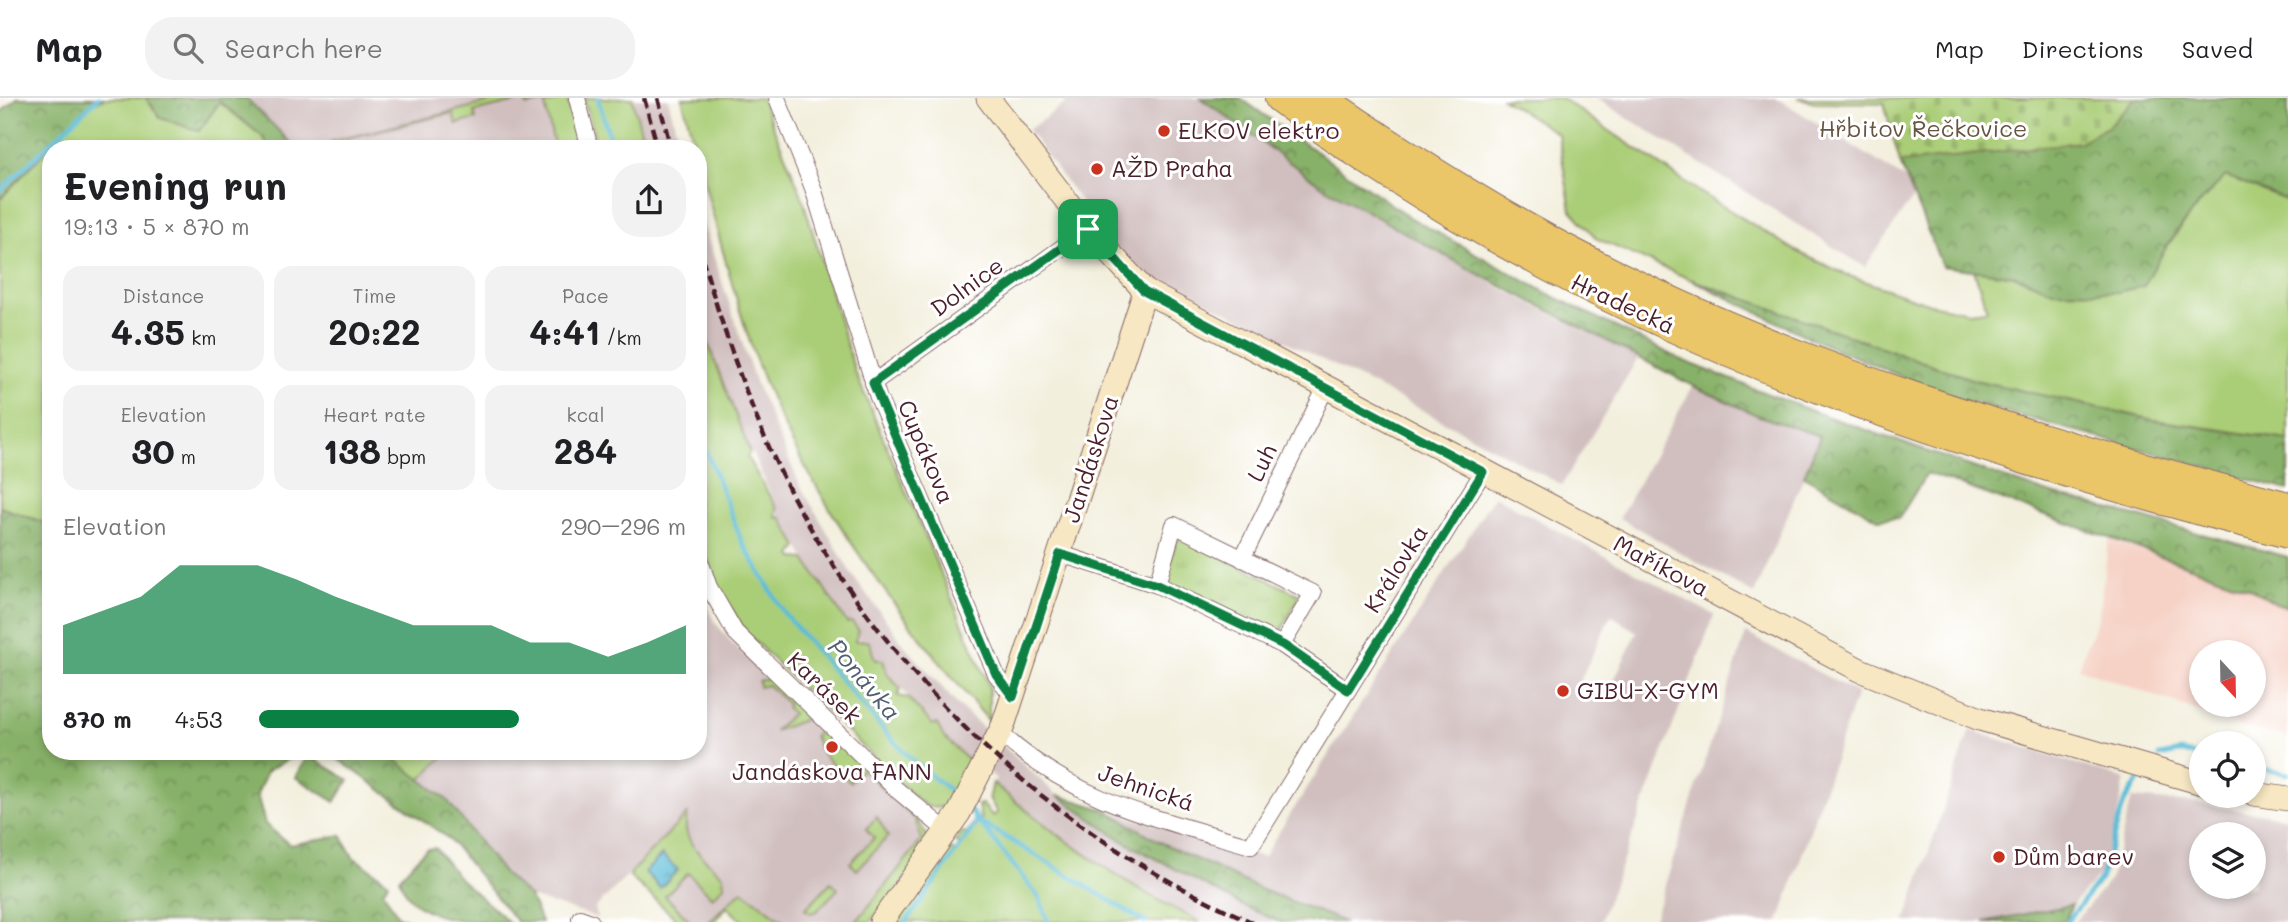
<!DOCTYPE html>
<meta charset="utf-8">
<style>
:root{--surface:#fff;--page:#f2f2f2;--text:#202124;--muted:#757577;--line:#e0e0e0;--accent:#0b8043}
body{margin:0;font-family:Mali,sans-serif;background:var(--page);color:var(--text);height:100vh;display:flex;flex-direction:column;font-size:26px;white-space:nowrap}
*{box-sizing:border-box;margin:0}
p{font-size:23px;color:var(--muted)}
.icon{flex:none;width:38px;height:38px;fill:none;stroke:currentColor;stroke-width:2;stroke-linecap:round;stroke-linejoin:round}
.map{position:relative;flex:1;overflow:hidden}
.side{position:absolute;left:42px;top:42px;width:665px;height:620px;display:flex;flex-direction:column;background:var(--surface);border-radius:28px;box-shadow:0 4px 10px #0003}
.side>*{flex:none}
.needle{width:46px;rotate:158deg}
.tools{position:absolute;left:2189px;top:542px;display:grid;gap:14px}
.tools a{display:grid;place-items:center;width:77px;height:77px;border-radius:50%;background:var(--surface);box-shadow:0 4px 10px #0003;font-size:35px}
.pin{position:absolute;display:grid;place-items:center;width:60px;height:60px;color:#fff;margin:-30px;border-radius:14px;box-shadow:0 4px 10px #0006}
.round{display:grid;place-items:center;flex:none;width:74px;height:74px;border-radius:28px;background:var(--page)}
.head{display:flex;align-items:center;justify-content:space-between;height:119px;padding:0 21px}
h1{font-size:38px;font-weight:700;line-height:52px}
.stats{display:grid;grid-template-columns:repeat(3,1fr);gap:10px;height:119px;padding:7px 21px}
.stats div{display:grid;align-content:center;border-radius:18px;background:var(--page);text-align:center}
.stats b{font-size:35px;font-weight:700}
.stats small{font-size:19px;font-weight:400}
.stats p{font-size:19px}
.chart{height:196px;padding:14px 21px}
.chart p{display:flex;justify-content:space-between}
.chart svg{width:100%;height:126px;margin-top:7px;fill:var(--accent);opacity:.7}
ul{padding:0 21px;list-style:none;font-size:23px}
li{display:grid;grid-template-columns:112px 84px 1fr;align-items:center;height:52px}
li i{height:18px;border-radius:9px;background:var(--accent)}
header{display:flex;align-items:center;gap:42px;box-sizing:border-box;height:98px;padding:0 35px;background:var(--surface);border-bottom:2px solid var(--line)}
header strong{font-size:33px}
nav{display:flex;gap:38px;margin-inline-start:auto;font-size:24px}
.search{width:490px;height:63px;background:var(--page);display:flex;align-items:center;gap:18px;box-sizing:border-box;padding:0 24px;border-radius:28px;color:var(--muted);font-size:26px}
.map>svg:first-child{display:block}
.built{fill:#f6d1c5;fill-rule:evenodd}
.industrial{fill:#d1bfbf;fill-rule:evenodd}
.green{fill:#aace77;stroke:#7a7651;stroke-width:2}
.forest{fill:url(#forest-crowns);stroke:#68684a;stroke-width:2}
.cemetery{fill:url(#cemetery-stones);stroke:#7a7651;stroke-width:2}
.park{fill:url(#park-tufts);stroke:#7a7651;stroke-width:2}
.water{fill:url(#water-ripples);stroke:#526e82;stroke-width:2}
.lines{fill:none;stroke-linecap:round;stroke-linejoin:round}
.stream{stroke:#5abcd8;stroke-width:4.5}
.street-casing{stroke:#856869;stroke-width:18}
.secondary-casing{stroke:#856869;stroke-width:25}
.highway-casing{stroke:#856869;stroke-width:32}
.street{stroke:#fff;stroke-width:16}
.secondary{stroke:#f7e8c3;stroke-width:23}
.highway{stroke:#eac669;stroke-width:30}
.rail{stroke:#4a1f2b;stroke-width:4.5;stroke-dasharray:10 5;stroke-linecap:butt}
.route-casing{stroke:#fff;stroke-width:14}
.route{stroke:#0b8043;stroke-width:9}
.poi-dot{fill:#c8321e;stroke:#fff;stroke-width:2.5}
.labels{text-anchor:middle;stroke-width:6;stroke-linejoin:round;paint-order:stroke}
.park-label{font-size:23px;fill:#675442;stroke:#fff}
.poi-label{font-size:23px;fill:#4a1f2b;stroke:#fff;text-anchor:start}
.street-label{font-size:23px;fill:#4a1f2b;stroke:#fff}
.water-label{font-size:24px;font-style:italic;fill:#505e70;stroke:#fff}
</style>
<header>
<strong>Map</strong>
<div class="search"><svg class="icon" aria-label="search" viewBox="0 0 24 24"><circle cx="10" cy="10" r="6"/><path d="M15 15l6 6"/></svg>Search here</div>
<nav><a>Map</a><a>Directions</a><a>Saved</a></nav>
</header>
<div class="map">
<svg width="2288" height="824" viewBox="0 0 2288 824">
<defs>
<pattern id="forest-crowns" width="20" height="18" patternUnits="userSpaceOnUse" patternTransform="scale(1.75)"><rect width="20" height="18" fill="#87b168"/><path d="M2 6a3 3 0 1 1 6 0M12 15a3 3 0 1 1 6 0" fill="none" stroke="#708f56"/></pattern>
<pattern id="cemetery-stones" width="16" height="16" patternUnits="userSpaceOnUse" patternTransform="scale(1.75)"><rect width="16" height="16" fill="#aace77"/><path d="M2 7V4a2 2 0 0 1 4 0v3zM10 15v-3a2 2 0 0 1 4 0v3z" fill="#94b067"/></pattern>
<pattern id="park-tufts" width="24" height="20" patternUnits="userSpaceOnUse" patternTransform="scale(1.75)"><rect width="24" height="20" fill="#aace77"/><path d="M3 7l-1-3M5 7V3M7 7l1-3M15 17l-1-3M17 17v-4M19 17l1-3" fill="none" stroke="#94b067"/></pattern>
<pattern id="water-ripples" width="26" height="14" patternUnits="userSpaceOnUse" patternTransform="scale(1.75)"><rect width="26" height="14" fill="#5abcd8"/><path d="M2 4q2-2 4 0t4 0M15 11q2-2 4 0t4 0" fill="none" stroke="#4c98af"/></pattern>
</defs>
<rect width="100%" height="100%" fill="#fff"/>
<filter id="ink" filterUnits="userSpaceOnUse"><feTurbulence type="fractalNoise" baseFrequency=".0143" numOctaves="2"/><feDisplacementMap in="SourceGraphic" scale="14" xChannelSelector="R" yChannelSelector="G"/><feConvolveMatrix kernelMatrix="1 2 1 2 8 2 1 2 1" color-interpolation-filters="sRGB"/></filter>
<filter id="wash" filterUnits="userSpaceOnUse"><feTurbulence type="fractalNoise" baseFrequency=".00686" numOctaves="4" result="noise"/><feDisplacementMap in="SourceGraphic" scale="28" xChannelSelector="R" yChannelSelector="G"/><feGaussianBlur stdDeviation="1.57" result="paint"/><feColorMatrix in="noise" values="0 0 0 0 0 0 0 0 0 0 0 0 0 0 0 0 0 1.4 0 .05"/><feComposite in="paint" operator="in"/></filter>
<g filter="url(#wash)">
<rect width="100%" height="100%" fill="#f3efdd"/>
<path class="built" d="M 2109,442 L 2250,490 L 2273,504 L 2288,509 L 2288,639 L 2239,628 L 2078,570 L 2098,520 ZM 2202,555 L 2254,555 L 2254,607 L 2202,607 Z"/>
<path class="industrial" d="M 246,0 L 562,0 L 575,51 L 297,51 Z
M 632,0 L 668,0 L 681,51 L 646,51 Z
M 1063,0 L 1201,0 L 1322,88 L 1506,193 L 1638,260 L 1562,387 L 1405,303 L 1165,183 L 1161,188 L 1125,159 L 1100,130 L 1028,32 L 1066,5 Z
M 1596,0 L 1777,0 L 1907,82 L 1914,98 L 1865,169 Z
M 698,111 L 756,286 L 800,387 L 851,475 L 905,548 L 956,605 L 1057,697 L 1160,765 L 1280,824 L 1201,824 L 1105,770 L 1037,722 L 993,685 L 996,681 L 975,662 L 971,666 L 880,568 L 824,492 L 781,419 L 726,297 L 698,220 Z
M 1693,288 L 1759,318 L 1821,338 L 1754,496 L 1619,420 Z
M 1494,398 L 1714,517 L 1600,824 L 1345,824 L 1262,792 L 1164,746 L 1106,712 L 1263,759 ZM 1611,517 L 1637,534 L 1607,597 L 1580,583 Z
M 698,493 L 714,523 L 733,546 L 915,722 L 924,746 L 865,824 L 743,824 L 727,809 L 713,824 L 677,824 L 628,777 L 595,810 L 598,820 L 530,799 L 504,776 L 447,702 L 420,682 L 449,653 L 698,653 Z
M 1746,535 L 1857,595 L 1779,824 L 1653,824 Z
M 1970,632 L 2125,681 L 2106,770 L 2072,807 L 1984,824 L 1905,824 Z
M 2132,700 L 2196,705 L 2288,720 L 2288,824 L 2075,824 L 2111,780 ZM 2202,737 L 2254,737 L 2254,789 L 2202,789 Z"/>
<path class="green" d="M 104,0 L 146,0 L 160,20 L 219,4 L 263,39 L 271,51 L 51,51 L 51,427 L 0,409 L 0,101 L 89,7 Z
M 506,0 L 547,0 L 548,3 L 527,8 L 524,2 L 474,14 L 476,21 L 456,26 L 453,15 L 330,44 Z
M 567,0 L 581,51 L 555,51 L 545,7 Z
M 584,0 L 632,0 L 646,51 L 598,51 Z
M 682,0 L 761,0 L 801,95 L 855,274 L 989,588 L 989,623 C 895,514 795,382 750,244 C 723,163 704,80 682,0 Z
M 1502,0 L 1561,0 L 1703,96 L 1798,154 L 1849,178 L 1930,206 L 1969,214 L 1987,212 L 1974,172 L 2016,178 L 2054,193 L 2143,188 C 2165,147 2194,109 2226,77 L 2288,103 L 2288,342 L 2154,322 L 1974,282 L 1692,182 L 1597,141 L 1571,112 L 1558,36 Z
M 698,220 L 750,354 L 747,359 L 777,411 L 776,420 L 781,419 L 798,449 L 792,457 L 794,460 L 805,461 L 847,525 L 852,524 L 859,533 L 855,543 L 868,543 C 874,550 870,555 876,562 L 883,562 L 887,576 L 900,590 L 898,598 L 908,600 L 933,627 L 937,626 L 943,638 L 971,665 L 951,710 L 929,709 L 918,702 L 748,537 L 714,484 L 698,429 Z
M 767,581 L 776,583 L 804,610 L 804,622 L 774,633 L 792,616 L 786,609 L 788,606 L 768,587 L 759,589 L 759,583 Z
M 822,631 L 832,640 L 827,648 L 832,653 L 841,647 C 858,663 933,724 927,746 C 921,767 884,806 870,824 L 856,824 L 922,742 L 915,721 L 862,671 L 850,684 L 823,657 L 814,638 Z
M 384,653 L 449,653 L 420,682 Z
M 993,685 C 1057,739 1125,788 1201,824 L 897,824 L 950,750 L 955,754 L 959,752 L 960,747 L 955,743 L 962,734 L 967,736 L 975,723 L 982,728 L 978,707 L 982,706 L 993,718 L 997,715 L 989,700 Z
M 688,715 C 678,744 705,760 723,778 L 724,788 L 712,799 L 688,775 L 665,798 L 691,824 L 680,824 L 630,779 L 632,773 Z
M 877,719 L 888,738 L 857,772 L 850,765 L 874,740 L 866,731 Z
M 831,784 L 838,791 L 817,813 L 811,815 L 805,811 Z
M 742,792 L 785,824 L 743,824 L 727,809 L 713,824 L 708,824 Z"/>
<path class="forest" d="M 17,0 L 104,0 L 89,7 L 0,101 L 0,15 Z
M 146,0 L 246,0 L 297,51 L 271,51 L 263,39 L 220,4 L 199,33 L 160,20 Z
M 1201,0 L 1240,0 L 1409,119 L 1547,195 L 1684,263 L 1809,312 L 2041,393 L 2288,459 L 2288,509 L 2273,504 L 2250,490 L 1927,375 L 1899,420 L 1878,421 L 1804,378 L 1820,338 L 1759,318 L 1693,288 L 1473,173 L 1322,88 Z
M 2135,0 L 2288,0 L 2288,103 L 2226,78 C 2193,109 2165,147 2144,188 L 2118,194 L 2053,193 L 2016,178 L 1942,168 L 1900,65 L 2080,44 L 2109,28 Z
M 1692,182 L 1974,282 L 2154,322 L 2288,342 L 2288,392 L 1948,298 L 1812,241 Z
M 0,409 L 51,427 L 51,653 L 302,653 L 267,673 L 257,696 L 265,726 L 290,747 L 341,737 L 353,759 L 389,784 L 383,793 L 398,818 L 413,824 L 0,824 Z
M 327,653 L 384,653 L 447,702 L 504,776 L 530,799 L 541,824 L 517,824 L 449,741 Z
M 308,657 L 349,682 L 335,704 L 295,679 Z
M 1057,697 L 1106,712 L 1164,746 L 1262,792 L 1345,824 L 1280,824 L 1241,807 L 1123,743 Z
M 435,750 L 460,781 L 509,824 C 464,824 413,824 399,780 L 426,751 Z
M 2072,807 L 2065,824 L 1984,824 Z"/>
<path class="cemetery" d="M 1798,0 L 2135,0 L 2109,28 L 2080,44 L 1900,65 L 1884,5 L 1815,4 Z"/>
<path class="park" d="M 1182,440 L 1300,497 L 1282,532 L 1266,535 L 1163,482 L 1177,442 Z"/>
<path class="water" d="M 662,757 L 678,772 L 660,790 L 645,774 Z"/>
<g class="lines">
<path class="stream" d="M 598,0 L 613,51
M 0,93 L 98,0
M 698,331 L 742,444 L 784,515 L 889,638 L 917,667 L 959,699
M 2159,658 L 2180,654 L 2202,658
M 2254,669 L 2288,676
M 969,711 L 1040,801 L 1048,824
M 984,726 L 1145,824
M 906,824 L 976,726 L 974,718
M 2067,824 L 2101,780 L 2124,705 L 2138,683"/>
</g>
</g>
<g filter="url(#ink)">
<g class="lines">
<g class="street-casing">
<path id="street" d="M 577,0 L 590,51
M 777,0 L 813,90 L 878,299 L 996,576 L 1013,599
M 873,285 L 1088,131
M 1061,456 L 1157,487 L 1282,547 L 1348,592
M 698,457 L 709,489 L 735,534 L 897,692 L 948,734
M 1242,461 L 1326,289
M 1157,487 L 1174,427 L 1313,495 L 1282,547
M 1000,635 C 1075,704 1156,720 1251,748 L 1483,374
M 580,820 L 591,824"/>
</g>
<g class="secondary-casing">
<path id="secondary" d="M 988,0 L 1088,131 L 1145,193 L 1860,572 L 1980,621 L 2202,685
M 2254,696 L 2288,701
M 881,824 L 959,715 L 1003,628 L 1145,193"/>
</g>
<g class="highway-casing">
<path id="highway" d="M 1280,0 C 1581,224 1927,343 2288,435
M 1321,0 C 1402,56 1486,110 1574,156 C 1798,274 2044,345 2288,409"/>
</g>
<use href="#street" class="street"/>
<use href="#secondary" class="secondary"/>
<use href="#highway" class="highway"/>
<path class="rail" d="M 644,0 L 658,51
M 658,0 L 671,51
M 698,146 C 723,231 750,316 791,395 C 892,586 1054,738 1252,824"/>
</g>
</g>
<g class="lines" filter="url(#ink)">
<g class="route-casing">
<path id="route" d="M 1088,131 L 1144,193 L 1483,374 L 1348,592 L 1283,547 L 1157,487 L 1060,456 L 1013,599 L 996,576 L 873,285 Z"/>
</g>
<use href="#route" class="route"/>
</g>
<g class="poi-dot">
<circle cx="1164" cy="33" r="7"/>
<circle cx="1097" cy="71" r="7"/>
<circle cx="1563" cy="593" r="7"/>
<circle cx="832" cy="649" r="7"/>
<circle cx="1999" cy="759" r="7"/>
</g>
<g class="labels">
<g class="park-label">
<text x="1923" y="39">Hřbitov Řečkovice</text>
</g>
<g class="poi-label">
<text x="1178" y="41">ELKOV elektro</text>
<text x="1111" y="79">AŽD Praha</text>
<text x="1577" y="601">GIBU-X-GYM</text>
<text x="832" y="682" text-anchor="middle">Jandáskova FANN</text>
<text x="2013" y="767">Dům barev</text>
</g>
<g class="street-label">
<text transform="translate(967 189) rotate(-36)" y="8">Dolnice</text>
<text transform="translate(1623 206) rotate(25)" y="8">Hradecká</text>
<text transform="translate(926 354) rotate(67)" y="8">Cupákova</text>
<text transform="translate(1091 361) rotate(-72)" y="8">Jandáskova</text>
<text transform="translate(1262 365) rotate(-64)" y="8">Luh</text>
<text transform="translate(1661 468) rotate(28)" y="8">Maříkova</text>
<text transform="translate(1396 471) rotate(-58)" y="8">Královka</text>
<text transform="translate(824 590) rotate(44)" y="8">Karásek</text>
<text transform="translate(1146 690) rotate(19)" y="8">Jehnická</text>
</g>
<g class="water-label">
<text transform="translate(864 582) rotate(50)" y="8">Ponávka</text>
</g>
</g>
</svg>
<div class="tools">
<a><svg class="needle" viewBox="-14 -14 28 28"><path d="M0-13l5 13h-10z" fill="#e53935"/><path d="M0 13l5-13h-10z" fill="#757577"/></svg></a>
<a><svg class="icon" aria-label="locate" viewBox="0 0 24 24"><circle cx="12" cy="12" r="6"/><path d="M12 2v4M12 18v4M2 12h4M18 12h4"/></svg></a>
<a><svg class="icon" aria-label="layers" viewBox="0 0 24 24"><path d="M12 4l9 5-9 5-9-5zM3 14l9 5 9-5"/></svg></a>
</div>
<div class="pin" style="left:1088px;top:131px;background:#1e9e55"><svg class="icon" aria-label="arrive" viewBox="0 0 24 24"><path d="M6 21V4h12l-3 4 3 4H6"/></svg></div>
<section class="side">
<div class="head"><div><h1>Evening run</h1><p>19:13 · 5 × 870 m</p></div><a class="round"><svg class="icon" aria-label="share" viewBox="0 0 24 24"><path d="M12 15V3M7 8l5-5 5 5M5 13v7h14v-7"/></svg></a></div>
<div class="stats">
<div><p>Distance</p><b>4.35<small> km</small></b></div>
<div><p>Time</p><b>20:22</b></div>
<div><p>Pace</p><b>4:41<small> /km</small></b></div>
</div>
<div class="stats">
<div><p>Elevation</p><b>30<small> m</small></b></div>
<div><p>Heart rate</p><b>138<small> bpm</small></b></div>
<div><p>kcal</p><b>284</b></div>
</div>
<div class="chart"><p><span>Elevation</span>290–296 m</p>
<svg viewBox="0 0 160 44" preserveAspectRatio="none"><path d="M0 44V27L10 22L20 17L30 6L40 6L50 6L60 11L70 17L80 22L90 27L100 27L110 27L120 33L130 33L140 38L150 33L160 27V44z"/></svg>
</div>
<ul>
<li><b>870 m</b>4:53<i style="width:61%"></i></li>
</ul>
</section>
</div>
